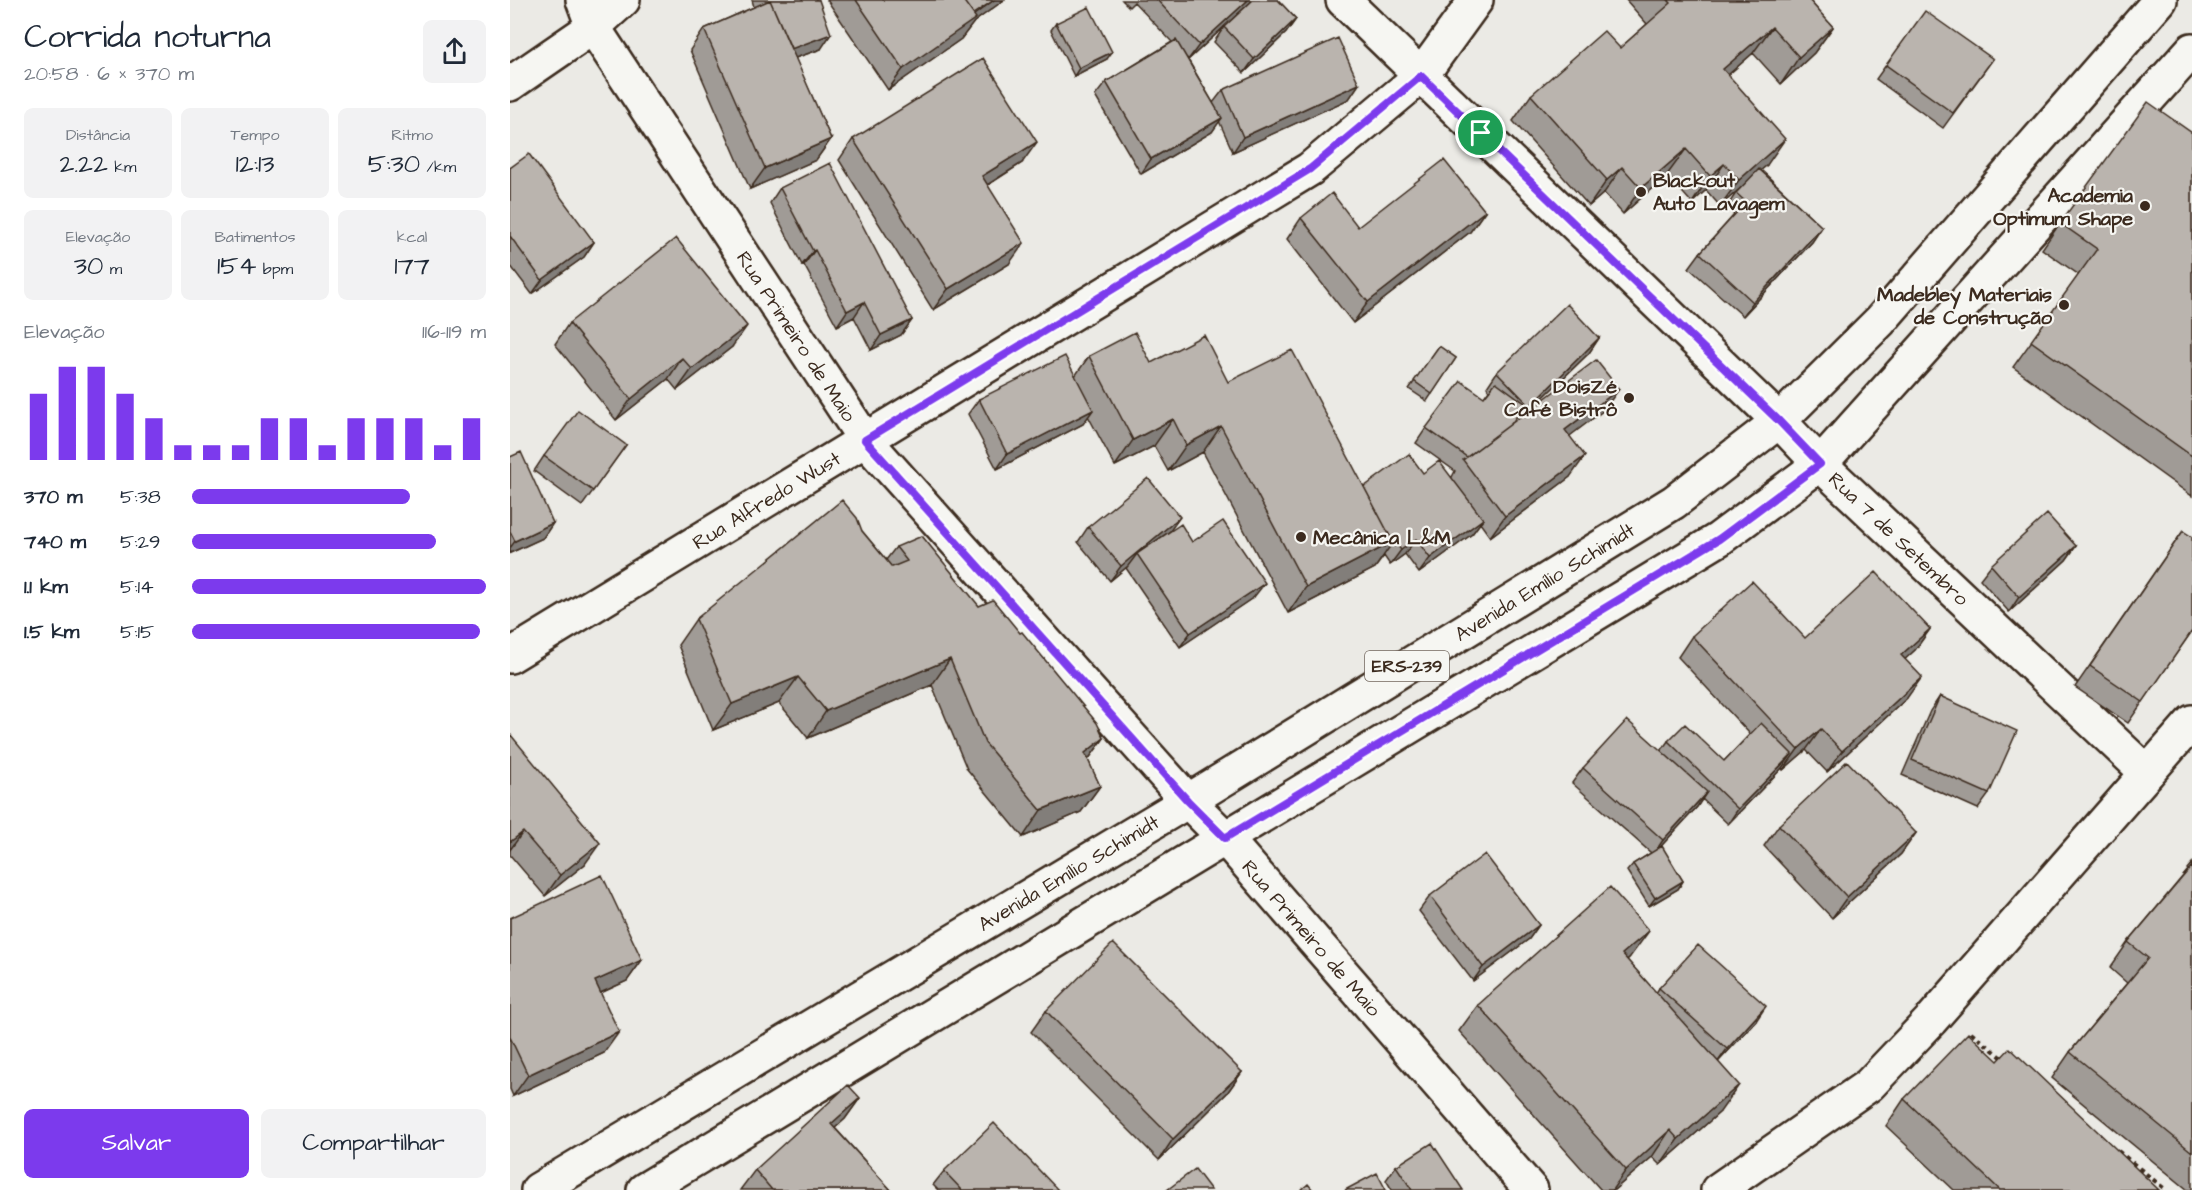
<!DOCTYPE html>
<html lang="pt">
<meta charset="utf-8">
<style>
:root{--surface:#fff;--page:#f2f2f3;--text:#1f2937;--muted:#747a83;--accent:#7c3aed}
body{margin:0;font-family:"Architects Daughter",sans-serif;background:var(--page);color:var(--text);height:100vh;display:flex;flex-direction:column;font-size:22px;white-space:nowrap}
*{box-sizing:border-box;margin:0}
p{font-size:20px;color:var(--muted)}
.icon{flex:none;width:33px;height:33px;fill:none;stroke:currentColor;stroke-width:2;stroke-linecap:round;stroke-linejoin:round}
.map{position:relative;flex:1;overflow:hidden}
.drawer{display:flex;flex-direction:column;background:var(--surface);width:510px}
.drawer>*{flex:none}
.pin{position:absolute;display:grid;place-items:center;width:51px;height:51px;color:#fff;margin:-26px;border:3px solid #fff;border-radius:50%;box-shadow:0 2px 6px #0007}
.round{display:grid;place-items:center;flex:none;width:63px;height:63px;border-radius:9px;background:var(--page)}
.overview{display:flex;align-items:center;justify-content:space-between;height:102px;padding:0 24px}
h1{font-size:33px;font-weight:600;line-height:45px}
.metrics{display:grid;grid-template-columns:repeat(3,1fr);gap:9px;height:102px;padding:6px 24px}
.metrics div{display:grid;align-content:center;border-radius:9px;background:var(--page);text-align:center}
.metrics b{font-size:26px;font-weight:600}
.metrics small{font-size:16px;font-weight:400}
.metrics p{font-size:16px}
.chart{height:168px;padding:12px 24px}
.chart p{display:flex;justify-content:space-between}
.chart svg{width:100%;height:108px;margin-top:6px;stroke:var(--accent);stroke-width:6}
.button{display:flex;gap:12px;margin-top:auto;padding:12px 24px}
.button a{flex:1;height:69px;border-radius:9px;background:var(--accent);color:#fff;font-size:24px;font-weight:600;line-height:69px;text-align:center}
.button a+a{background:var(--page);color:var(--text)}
ul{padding:0 24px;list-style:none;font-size:20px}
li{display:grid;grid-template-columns:96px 72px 1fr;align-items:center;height:45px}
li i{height:15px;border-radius:8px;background:var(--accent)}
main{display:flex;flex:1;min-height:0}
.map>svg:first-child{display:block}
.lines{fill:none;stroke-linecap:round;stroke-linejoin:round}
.street-casing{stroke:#3b2a1e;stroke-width:38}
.secondary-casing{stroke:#3b2a1e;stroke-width:38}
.primary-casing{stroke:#3b2a1e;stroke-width:38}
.path{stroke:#3b2a1e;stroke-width:4;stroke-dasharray:4.5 4.5;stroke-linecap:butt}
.street{stroke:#f6f6f2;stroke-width:33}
.secondary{stroke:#f6f6f2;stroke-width:33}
.primary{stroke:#f6f6f2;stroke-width:33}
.wall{fill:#a09b96;stroke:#3b2a1e;stroke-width:1.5}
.shaded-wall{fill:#827e7a;stroke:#3b2a1e;stroke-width:1.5}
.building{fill:#bab4ae;stroke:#3b2a1e;stroke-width:1.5}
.route-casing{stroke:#fff;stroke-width:12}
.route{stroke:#7c3aed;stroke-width:8}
.poi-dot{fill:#3b2a1e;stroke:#f6f6f2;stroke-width:2}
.labels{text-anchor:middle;stroke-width:4.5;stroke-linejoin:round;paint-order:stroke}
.shield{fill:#f6f6f2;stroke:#73675e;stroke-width:1.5}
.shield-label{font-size:18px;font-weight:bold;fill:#3b2a1e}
.poi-label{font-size:20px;font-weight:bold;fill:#3b2a1e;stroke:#f6f6f2;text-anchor:end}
.street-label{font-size:20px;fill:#3b2a1e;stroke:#f6f6f2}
</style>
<main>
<section class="drawer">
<div class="overview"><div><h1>Corrida noturna</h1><p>20:58 · 6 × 370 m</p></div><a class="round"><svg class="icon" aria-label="share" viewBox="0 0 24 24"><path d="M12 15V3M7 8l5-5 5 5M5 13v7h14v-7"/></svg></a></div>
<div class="metrics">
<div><p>Distância</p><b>2.22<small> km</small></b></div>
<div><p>Tempo</p><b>12:13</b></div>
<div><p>Ritmo</p><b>5:30<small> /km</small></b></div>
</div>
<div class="metrics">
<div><p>Elevação</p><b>30<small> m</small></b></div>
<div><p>Batimentos</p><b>154<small> bpm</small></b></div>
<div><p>kcal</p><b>177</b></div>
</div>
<div class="chart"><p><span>Elevação</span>116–119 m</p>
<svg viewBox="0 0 160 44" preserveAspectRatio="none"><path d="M5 44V17M15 44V6M25 44V6M35 44V17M45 44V27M55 44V38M65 44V38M75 44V38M85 44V27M95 44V27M105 44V38M115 44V27M125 44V27M135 44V27M145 44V38M155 44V27"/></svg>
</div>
<ul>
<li><b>370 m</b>5:38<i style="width:74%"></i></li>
<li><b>740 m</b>5:29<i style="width:83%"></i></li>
<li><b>1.1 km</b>5:14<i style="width:100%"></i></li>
<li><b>1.5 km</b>5:15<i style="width:98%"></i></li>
</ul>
<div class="button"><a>Salvar</a><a>Compartilhar</a></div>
</section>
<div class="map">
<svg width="1682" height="1190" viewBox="0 0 1682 1190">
<rect width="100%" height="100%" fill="#ebeae5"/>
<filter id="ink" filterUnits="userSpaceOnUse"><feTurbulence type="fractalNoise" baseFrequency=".0167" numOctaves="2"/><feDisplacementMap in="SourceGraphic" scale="12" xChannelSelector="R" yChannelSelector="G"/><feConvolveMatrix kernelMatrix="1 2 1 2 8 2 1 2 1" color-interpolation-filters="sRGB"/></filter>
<g filter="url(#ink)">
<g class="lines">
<g class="street-casing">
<g id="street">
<path id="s1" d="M 73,0 L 83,27 L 355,440"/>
<path id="s2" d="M 833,0 L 1269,421 L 1310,464 L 1637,773"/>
<path d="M 0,84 L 83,27 L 113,0"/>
</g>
</g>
<g class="secondary-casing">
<g id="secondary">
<path id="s3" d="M 355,440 L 678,801 L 715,838 L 1021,1190"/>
<path id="s4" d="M 0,656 L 800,169 L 911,76 L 966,0"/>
<path d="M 1208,1190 L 1359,1085 L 1421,1020 L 1682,722"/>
</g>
</g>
<g class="primary-casing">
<g id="primary">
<path id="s5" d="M 28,1190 L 678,801 L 1164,502 L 1269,421 L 1370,321 L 1650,0"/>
<path d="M 134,1190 L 1209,539 L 1310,464 L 1682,50"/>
</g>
</g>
<path class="path" d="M 1461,1032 L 1495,1060
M 1608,1151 L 1656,1190"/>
<use href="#street" class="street"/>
<use href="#secondary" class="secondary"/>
<use href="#primary" class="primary"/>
</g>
<path class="wall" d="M 242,0 L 309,0 L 311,49 L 285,58 L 321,139 L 306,160 L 240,189 L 180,50 L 194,29 L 244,7 Z
M 317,0 L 494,0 L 464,22 L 451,39 L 378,90 Z
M 612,0 L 768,0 L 786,19 L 776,33 L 734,73 L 704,42 L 714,27 L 728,14 L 678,60 L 677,58 L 703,103 L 713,90 L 849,84 L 839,99 L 723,152 L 709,121 L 702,132 L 631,174 L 585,96 L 596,82 L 662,42 L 624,2 L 619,7 Z
M 1116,0 L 1299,0 L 1323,27 L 1304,53 L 1271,84 L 1243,53 L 1218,75 L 1257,165 L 1251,170 L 1312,227 L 1302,242 L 1233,316 L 1179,268 L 1190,253 L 1224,215 L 1216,208 L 1226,193 L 1232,187 L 1210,206 L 1196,190 L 1182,203 L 1157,175 L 1113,214 L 1094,193 L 1079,206 L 1003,121 L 1021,95 L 1110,48 L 1137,24 Z
M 546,23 L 597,59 L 564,76 L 541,30 Z
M 1483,59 L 1433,128 L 1366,79 L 1376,65 Z
M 1682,133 L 1682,496 L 1503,367 L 1569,275 L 1532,249 L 1550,223 Z
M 343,139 L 512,163 L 478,185 L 499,264 L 423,310 L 329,160 Z
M 0,168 L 84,242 L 74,257 L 22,294 L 0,265 Z
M 270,188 L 402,320 L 391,335 L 361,350 L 344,317 L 327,326 L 294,265 L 292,265 L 260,203 Z
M 975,211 L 960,232 L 843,323 L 777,239 L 791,218 L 848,227 Z
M 59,323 L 222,347 L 167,390 L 158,379 L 106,420 L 45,344 Z
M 1089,338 L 1079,353 L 1023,407 L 1094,410 L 1059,436 L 1060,477 L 980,537 L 970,523 L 962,534 L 909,573 L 895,554 L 880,565 L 874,556 L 865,568 L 778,613 L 693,452 L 658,471 L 644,446 L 605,466 L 578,416 L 573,424 L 487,469 L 458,414 L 469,399 L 565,376 L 579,356 L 641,363 L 718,382 L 854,487 L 913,473 L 942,477 L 945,471 L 906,443 L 916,428 L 974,397 L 979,390 L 977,387 L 987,372 Z
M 929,346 L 946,358 L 917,401 L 899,389 Z
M 116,445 L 72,506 L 24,471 L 34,456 Z
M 0,457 L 43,523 L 33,538 L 0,553 Z
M 578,527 L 659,532 L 682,542 L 744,597 L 670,647 L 616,568 L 618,566 L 600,581 L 568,542 Z
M 352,531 L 376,560 L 386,547 L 469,606 L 594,738 L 578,760 L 590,786 L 571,812 L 513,837 L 457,769 L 422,685 L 298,738 L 269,703 L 203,730 L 168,645 L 186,619 Z
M 1673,531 L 1682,631 L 1618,723 L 1565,687 Z
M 1566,546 L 1556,560 L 1499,612 L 1470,579 L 1481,565 Z
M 1420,629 L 1405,650 L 1395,659 L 1397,698 L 1317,772 L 1296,750 L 1273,770 L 1272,768 L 1218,824 L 1192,799 L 1187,807 L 1151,846 L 1173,881 L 1168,889 L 1139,906 L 1117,871 L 1123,864 L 1141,853 L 1062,783 L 1073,768 L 1151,751 L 1158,741 L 1214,761 L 1240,734 L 1168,657 L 1182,636 L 1295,638 Z
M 1430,696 L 1479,794 L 1468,809 L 1392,775 L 1420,711 Z
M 0,734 L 75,864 L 35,896 L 0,855 Z
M 1269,825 L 1406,833 L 1391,854 L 1322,918 L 1254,846 Z
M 1682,863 L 1682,1190 L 1678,1190 L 1542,1078 L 1560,1052 L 1617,983 L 1600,968 L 1618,942 L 1678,870 L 1677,869 Z
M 920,896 L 1029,925 L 1019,939 L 963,981 L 909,911 Z
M 0,918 L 132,960 L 117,981 L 91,993 L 94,1053 L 3,1096 L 0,1089 Z
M 1120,957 L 1117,960 L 1146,993 L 1149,988 L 1246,1021 L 1208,1062 L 1210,1112 L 1150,1165 L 1142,1157 L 1104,1190 L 1091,1190 L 949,1031 L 968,1005 Z
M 536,1011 L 732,1072 L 717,1093 L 649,1160 L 521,1032 Z
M 350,1098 L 335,1119 L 325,1128 L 381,1190 L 230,1190 L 245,1170 Z
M 1394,1099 L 1649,1190 L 1444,1190 L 1376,1126 Z
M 886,1166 L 953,1190 L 882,1190 L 876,1180 Z
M 434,1171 L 548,1190 L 428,1190 L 423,1185 Z"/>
<path class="shaded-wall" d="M 484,0 L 494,0 L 464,22 L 451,39 L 378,90 L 393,69 Z
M 738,0 L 743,0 L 678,60 L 689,45 Z
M 786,19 L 776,33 L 734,73 L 744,59 Z
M 1262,27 L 1243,53 L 1195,95 L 1213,69 Z
M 1323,27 L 1304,53 L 1271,84 L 1289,57 Z
M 321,34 L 311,49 L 265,65 L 276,50 Z
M 602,52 L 597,59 L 564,76 L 569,68 Z
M 849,84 L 839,99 L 723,152 L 733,137 Z
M 712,118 L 702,132 L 631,174 L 641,159 Z
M 321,139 L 306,160 L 240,189 L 255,168 Z
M 1275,139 L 1257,165 L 1210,206 L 1229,180 Z
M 527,142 L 512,163 L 458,197 L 472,176 Z
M 1176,149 L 1157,175 L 1113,214 L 1131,188 Z
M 1214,164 L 1196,190 L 1182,203 L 1200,176 Z
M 1112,167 L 1094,193 L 1079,206 L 1097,180 Z
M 975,211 L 960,232 L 843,323 L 858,302 Z
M 1312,227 L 1302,242 L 1233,316 L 1243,302 Z
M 84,242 L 74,257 L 22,294 L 32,280 Z
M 514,243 L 499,264 L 423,310 L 438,289 Z
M 305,250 L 294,265 L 292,265 L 303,251 Z
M 354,302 L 344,317 L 327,326 L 337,311 Z
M 402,320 L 391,335 L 361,350 L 371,335 Z
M 237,326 L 222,347 L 167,390 L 182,369 Z
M 1089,338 L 1079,353 L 1009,421 L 1020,406 Z
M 172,358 L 158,379 L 106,420 L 121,399 Z
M 1109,389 L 1094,410 L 1040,451 L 1055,430 Z
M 583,410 L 573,424 L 487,469 L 497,454 Z
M 663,419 L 644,446 L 605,466 L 623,440 Z
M 711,426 L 693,452 L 658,471 L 676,445 Z
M 1075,456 L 1060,477 L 980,537 L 995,516 Z
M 670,517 L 660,531 L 627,554 L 618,566 L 600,581 L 611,566 Z
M 973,519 L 962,534 L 909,573 L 920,558 Z
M 43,523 L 33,538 L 0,553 L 0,548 L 5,541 Z
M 906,539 L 895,554 L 880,565 L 891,550 Z
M 883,542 L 865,568 L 778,613 L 796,587 Z
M 1566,546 L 1556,560 L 1499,612 L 1509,597 Z
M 755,583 L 744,597 L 670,647 L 680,633 Z
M 1420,629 L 1405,650 L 1377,676 L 1391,655 Z
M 440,659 L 422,685 L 298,738 L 316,711 Z
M 288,677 L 269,703 L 203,730 L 222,704 Z
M 1412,677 L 1397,698 L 1317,772 L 1332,751 Z
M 1311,729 L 1296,750 L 1273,770 L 1288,749 Z
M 594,738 L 575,764 L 575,753 Z
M 1282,754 L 1272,768 L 1218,824 L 1228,809 Z
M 590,786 L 571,812 L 513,837 L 531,810 Z
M 1197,792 L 1187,807 L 1143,855 L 1153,840 Z
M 13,832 L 0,850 L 0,842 Z
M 1406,833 L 1391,854 L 1322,918 L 1337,897 Z
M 90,843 L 75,864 L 35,896 L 50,875 Z
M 1173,881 L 1168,889 L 1139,906 L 1145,898 Z
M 1029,925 L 1019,939 L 963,981 L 973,967 Z
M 1139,931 L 1120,957 L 1093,981 L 1112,954 Z
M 132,960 L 117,981 L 70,1002 L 85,981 Z
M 1256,1006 L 1246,1021 L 1207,1063 L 1217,1049 Z
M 109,1032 L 94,1053 L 3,1096 L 18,1075 Z
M 732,1072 L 717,1093 L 649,1160 L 663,1139 Z
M 1229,1085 L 1210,1112 L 1150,1165 L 1168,1139 Z
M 350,1098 L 335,1119 L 306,1145 L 321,1124 Z
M 1160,1130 L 1142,1157 L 1104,1190 L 1102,1190 L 1116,1170 Z"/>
<path class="building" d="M 260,0 L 321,139 L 255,168 L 194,29 Z
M 260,0 L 309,0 L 321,34 L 281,49 Z
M 346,0 L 453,0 L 466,18 L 393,69 Z
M 453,0 L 484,0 L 463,14 Z
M 647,0 L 738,0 L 689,45 Z
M 743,0 L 768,0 L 786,19 L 744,59 L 714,27 Z
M 1158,0 L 1299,0 L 1323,27 L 1289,57 L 1262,27 L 1213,69 L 1275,139 L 1229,180 L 1214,164 L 1200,176 L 1176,149 L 1131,188 L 1112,167 L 1097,180 L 1021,95 L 1094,31 L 1110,48 L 1161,3 Z
M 579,7 L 602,52 L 569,68 L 546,23 Z
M 1415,11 L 1483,59 L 1443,113 L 1376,65 Z
M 828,38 L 849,84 L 733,137 L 713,90 Z
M 666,40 L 712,118 L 641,159 L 596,82 Z
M 473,58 L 527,142 L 472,176 L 514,243 L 438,289 L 343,139 Z
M 1638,102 L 1682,133 L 1682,456 L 1521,341 L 1587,249 L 1550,223 Z
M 19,154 L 84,242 L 32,280 L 0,236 L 0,168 Z
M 934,160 L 975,211 L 858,302 L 791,218 L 822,193 L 848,227 Z
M 320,163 L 402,320 L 371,335 L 354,302 L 337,311 L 305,250 L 303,251 L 270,188 Z
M 1249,169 L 1312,227 L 1243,302 L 1190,253 L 1236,202 L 1226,193 Z
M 166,238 L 237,326 L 182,369 L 172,358 L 121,399 L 59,323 Z
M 1057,304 L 1089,338 L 1020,406 L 987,372 Z
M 625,332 L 641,363 L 694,335 L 718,382 L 782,350 L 883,542 L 796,587 L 711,426 L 676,445 L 663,419 L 623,440 L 579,356 Z
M 929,346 L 946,358 L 922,394 L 904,381 Z
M 555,356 L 583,410 L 497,454 L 469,399 Z
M 1086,360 L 1109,389 L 1055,430 L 1075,456 L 995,516 L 953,460 Z
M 951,381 L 974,397 L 986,382 L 1016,404 L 1001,424 L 957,457 L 916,428 Z
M 68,410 L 116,445 L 83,491 L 34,456 Z
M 11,452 L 43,523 L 5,541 L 0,531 L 0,457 Z
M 899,454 L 913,473 L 929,461 L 973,519 L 920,558 L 906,539 L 891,550 L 880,536 L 854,487 Z
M 638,478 L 670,517 L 611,566 L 578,527 Z
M 332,500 L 347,518 L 352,531 L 382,567 L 397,561 L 386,547 L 412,536 L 469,606 L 483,600 L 510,633 L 512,632 L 587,723 L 594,738 L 575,753 L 590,786 L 531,810 L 475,743 L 440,659 L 316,711 L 288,677 L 222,704 L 186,619 Z
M 1537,514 L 1566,546 L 1509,597 L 1481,565 Z
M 713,521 L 755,583 L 680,633 L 627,554 L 671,524 L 682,542 Z
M 1673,531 L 1682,537 L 1682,631 L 1633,702 L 1580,666 Z
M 1366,572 L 1420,629 L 1391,655 L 1412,677 L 1332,751 L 1311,729 L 1288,749 L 1182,636 L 1242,581 L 1295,638 Z
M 1430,696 L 1507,731 L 1479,794 L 1402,760 Z
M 1117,720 L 1197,792 L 1153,840 L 1073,768 Z
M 1251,723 L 1282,754 L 1228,809 L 1158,741 L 1175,724 L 1214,761 Z
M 0,734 L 90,843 L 50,875 L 13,832 L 0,842 Z
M 1337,761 L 1406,833 L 1337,897 L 1269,825 Z
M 1152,846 L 1173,881 L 1145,898 L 1123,864 Z
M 975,854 L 1029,925 L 973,967 L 920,896 Z
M 1682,866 L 1682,1152 L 1560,1052 L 1638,958 L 1618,942 Z
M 92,875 L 132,960 L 85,981 L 109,1032 L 18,1075 L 0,1037 L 0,918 Z
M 1100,887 L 1139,931 L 1112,954 L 1229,1085 L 1168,1139 L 1160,1130 L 1116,1170 L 968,1005 Z
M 603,943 L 732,1072 L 663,1139 L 536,1011 Z
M 1188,945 L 1256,1006 L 1217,1049 L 1149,988 Z
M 1458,1033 L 1488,1061 L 1500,1048 L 1649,1190 L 1490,1190 L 1394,1099 Z
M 338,1085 L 350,1098 L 321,1124 L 381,1190 L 262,1190 L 245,1170 Z
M 484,1123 L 548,1190 L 452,1190 L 434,1171 Z
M 922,1143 L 953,1190 L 902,1190 L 886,1166 Z
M 685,1169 L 701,1190 L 657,1190 Z
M 867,1173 L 876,1190 L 835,1190 Z
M 798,1184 L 803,1190 L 791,1190 Z"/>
</g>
<g class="lines" filter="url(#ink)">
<g class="route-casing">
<path id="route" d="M 911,76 L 1269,421 L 1310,464 L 1209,539 L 715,838 L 678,801 L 355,440 L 800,169 Z"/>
</g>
<use href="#route" class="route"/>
</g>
<g class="poi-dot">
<circle cx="1131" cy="192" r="6"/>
<circle cx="1635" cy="206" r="6"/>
<circle cx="1554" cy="305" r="6"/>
<circle cx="1119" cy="398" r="6"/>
<circle cx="791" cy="537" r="6"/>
</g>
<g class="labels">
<rect class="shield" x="855" y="651" width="84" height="30" rx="4.5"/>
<g class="shield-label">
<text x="897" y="672">ERS-239</text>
</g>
<g class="poi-label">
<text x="1143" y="187" text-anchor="start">Blackout<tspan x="1143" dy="23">Auto Lavagem</tspan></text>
<text x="1623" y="202">Academia<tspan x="1623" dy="23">Optimum Shape</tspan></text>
<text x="1542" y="301">Madebley Materiais<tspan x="1542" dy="23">de Construção</tspan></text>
<text x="1107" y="393">DoisZé<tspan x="1107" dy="23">Café Bistrô</tspan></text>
<text x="803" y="544" text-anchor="start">Mecânica L&amp;M</text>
</g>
<g class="street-label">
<text dy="7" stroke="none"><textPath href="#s1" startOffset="399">Rua Primeiro de Maio</textPath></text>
<text dy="7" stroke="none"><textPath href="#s4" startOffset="300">Rua Alfredo Wust</textPath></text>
<text dy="7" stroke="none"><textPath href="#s2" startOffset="774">Rua 7 de Setembro</textPath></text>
<text dy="7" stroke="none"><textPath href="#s5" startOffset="1176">Avenida Emílio Schimidt</textPath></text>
<text dy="7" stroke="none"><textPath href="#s5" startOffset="618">Avenida Emílio Schimidt</textPath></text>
<text dy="7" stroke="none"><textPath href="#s3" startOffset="669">Rua Primeiro de Maio</textPath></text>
</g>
</g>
</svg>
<div class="pin" style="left:971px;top:133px;background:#1e9e55"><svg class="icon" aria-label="arrive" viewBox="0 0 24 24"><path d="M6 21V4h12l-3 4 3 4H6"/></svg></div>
</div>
</main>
